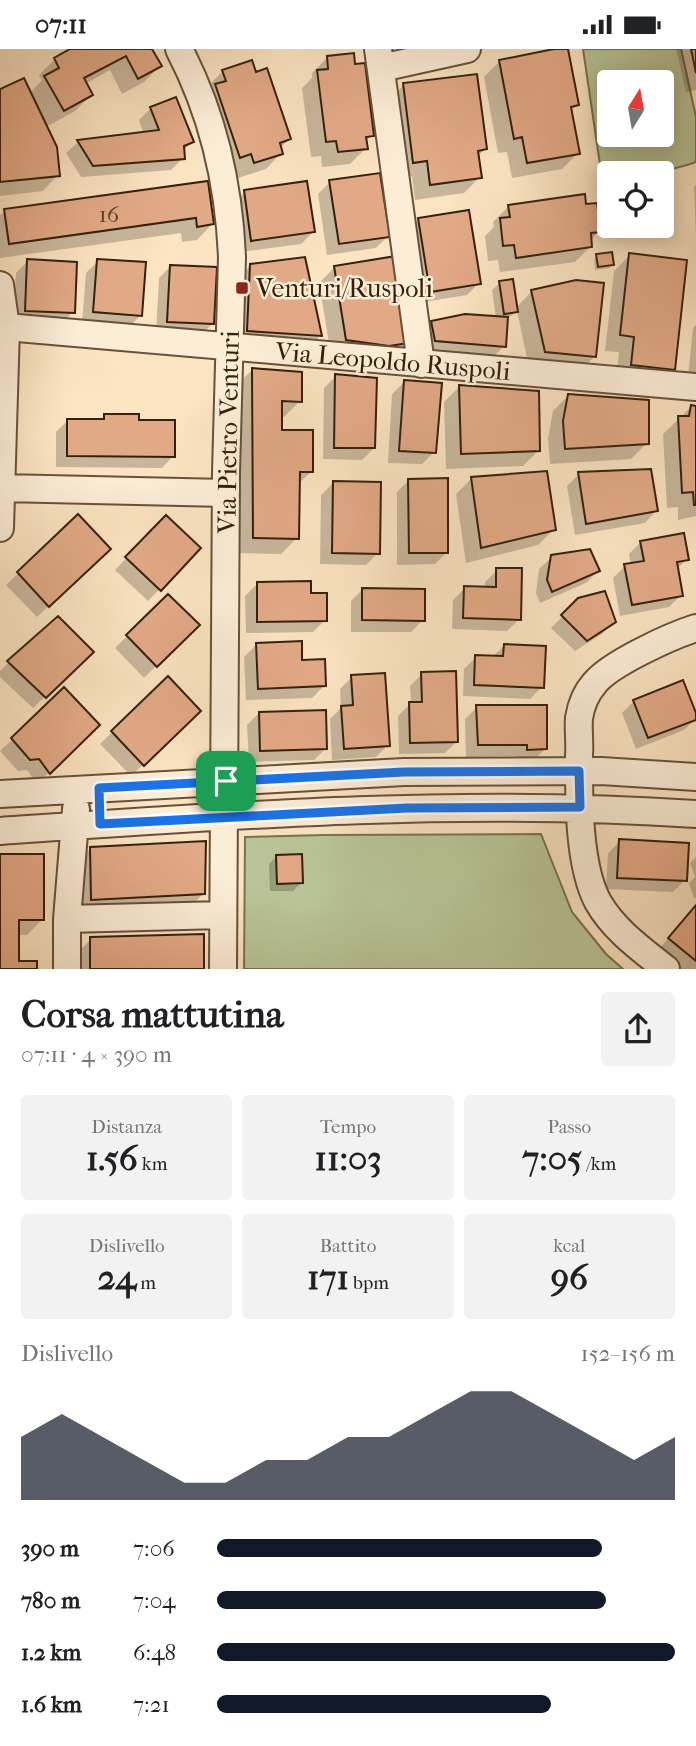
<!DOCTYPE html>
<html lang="it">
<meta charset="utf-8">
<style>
:root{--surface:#fff;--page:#f2f2f2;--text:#202124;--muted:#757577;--accent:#111827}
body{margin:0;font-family:"IM FELL French Canon",serif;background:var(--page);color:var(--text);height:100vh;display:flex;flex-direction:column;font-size:26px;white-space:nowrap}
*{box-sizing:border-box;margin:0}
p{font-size:23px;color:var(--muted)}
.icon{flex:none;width:38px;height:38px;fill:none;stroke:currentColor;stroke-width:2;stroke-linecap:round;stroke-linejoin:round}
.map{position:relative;height:920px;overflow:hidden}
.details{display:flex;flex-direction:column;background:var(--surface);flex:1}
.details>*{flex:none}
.needle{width:46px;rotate:11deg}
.controls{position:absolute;left:597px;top:21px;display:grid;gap:14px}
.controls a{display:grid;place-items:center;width:77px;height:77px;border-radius:7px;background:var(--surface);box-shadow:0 4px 18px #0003;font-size:35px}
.pin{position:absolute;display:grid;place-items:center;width:60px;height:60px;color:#fff;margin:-30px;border-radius:14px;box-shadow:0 4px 10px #0006}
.round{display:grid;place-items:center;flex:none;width:74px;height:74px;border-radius:7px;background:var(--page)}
.overview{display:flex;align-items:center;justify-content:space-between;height:119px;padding:0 21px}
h1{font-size:38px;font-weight:700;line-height:52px}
.figures{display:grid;grid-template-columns:repeat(3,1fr);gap:10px;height:119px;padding:7px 21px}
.figures div{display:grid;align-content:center;border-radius:7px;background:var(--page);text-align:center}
.figures b{font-size:35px;font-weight:700}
.figures small{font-size:19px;font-weight:400}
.figures p{font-size:19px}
.chart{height:196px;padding:14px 21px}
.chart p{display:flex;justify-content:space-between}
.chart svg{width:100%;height:126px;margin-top:7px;fill:var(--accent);opacity:.7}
ul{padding:0 21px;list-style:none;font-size:23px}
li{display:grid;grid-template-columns:112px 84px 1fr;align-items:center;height:52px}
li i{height:18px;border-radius:9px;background:var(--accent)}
.status{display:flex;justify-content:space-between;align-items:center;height:49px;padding:0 35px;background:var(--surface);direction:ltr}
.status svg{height:19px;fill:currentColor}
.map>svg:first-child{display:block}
.green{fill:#b9c598;stroke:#787252;stroke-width:2;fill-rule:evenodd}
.shadow{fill:#0003}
.building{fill:#e2a986;stroke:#36200c;stroke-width:2}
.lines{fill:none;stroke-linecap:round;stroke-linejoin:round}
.minor-casing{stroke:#67513a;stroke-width:30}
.minor{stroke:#fcedd7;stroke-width:26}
.route-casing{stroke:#fff;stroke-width:14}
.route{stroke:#1a73e8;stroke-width:9}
.poi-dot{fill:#8f2418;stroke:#fcedd7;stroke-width:2.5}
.labels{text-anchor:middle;stroke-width:5;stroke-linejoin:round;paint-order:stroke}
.number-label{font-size:23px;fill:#61422a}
.poi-label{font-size:26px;fill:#36200c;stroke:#fcedd7;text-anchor:start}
.street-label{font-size:26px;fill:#36200c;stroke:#fcedd7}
</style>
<div class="status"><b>07:11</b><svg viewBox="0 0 49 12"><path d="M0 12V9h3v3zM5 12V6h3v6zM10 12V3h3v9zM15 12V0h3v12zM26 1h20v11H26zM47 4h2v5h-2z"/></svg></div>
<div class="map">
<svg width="696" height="920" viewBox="0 0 696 920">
<rect width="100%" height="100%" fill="#fbe4c2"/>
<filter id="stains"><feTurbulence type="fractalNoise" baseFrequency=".00286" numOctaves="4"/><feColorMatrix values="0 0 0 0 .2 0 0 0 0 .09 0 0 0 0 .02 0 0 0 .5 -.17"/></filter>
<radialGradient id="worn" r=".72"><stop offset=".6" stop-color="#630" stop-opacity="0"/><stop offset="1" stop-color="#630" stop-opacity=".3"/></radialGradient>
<path class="green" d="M 583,0 L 681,0 L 696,68 L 696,113 C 668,124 639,124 609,124 L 609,128 L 602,129 ZM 609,33 L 662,33 L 662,86 L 609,86 Z
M 541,785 L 572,863 L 606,905 L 623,920 L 244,920 L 245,788 L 324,786 Z"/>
<path class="shadow" d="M 74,0 L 150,0 L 160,17 L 144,33 L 122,45 L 110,21 L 85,35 L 91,46 L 75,62 L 46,78 L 58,126 L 43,142 L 0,147 L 0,42 L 30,44 L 42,31 L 39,26 L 55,10 Z
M 566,0 L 577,56 L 570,62 L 578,104 L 562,120 L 512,129 L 507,103 L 498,104 L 484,28 L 500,12 Z
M 676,0 L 696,0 L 696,41 L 686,43 Z
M 328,8 L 372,86 L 365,93 L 366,99 L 350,115 L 322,118 L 321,107 L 311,108 L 302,39 L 312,29 L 312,24 Z
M 223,22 L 289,90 L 280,99 L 281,104 L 266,120 L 238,129 L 235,119 L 224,123 L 207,38 Z
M 404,36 L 485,100 L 477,108 L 480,128 L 464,144 L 415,151 L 412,127 L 398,129 L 388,51 Z
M 151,59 L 192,93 L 183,102 L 183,109 L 171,121 L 81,128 L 66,104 L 78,93 L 144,85 L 139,71 Z
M 330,133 L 388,187 L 376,199 L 327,206 L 318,145 Z
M 206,134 L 212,175 L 197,191 L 182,193 L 181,184 L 0,209 L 0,166 L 5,162 Z
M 696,136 L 696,186 L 694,138 Z
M 245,143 L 313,183 L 301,195 L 240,203 L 233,155 Z
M 662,143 L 671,143 L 672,176 L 660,188 L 610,189 L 609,177 L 662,177 Z
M 509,157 L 585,157 L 599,182 L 590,192 L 590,198 L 575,213 L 500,223 L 498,211 L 488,212 L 485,187 L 494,178 L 493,173 Z
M 419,171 L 479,234 L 467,246 L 418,254 L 407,183 Z
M 630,206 L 673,320 L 657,336 L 616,331 L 619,303 L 605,302 L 614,222 Z
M 597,207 L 612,216 L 609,219 L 595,221 L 594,210 Z
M 28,212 L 73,263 L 61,275 L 13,273 L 16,224 Z
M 98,212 L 141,266 L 129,278 L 82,275 L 86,224 Z
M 251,216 L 320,287 L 305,302 L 232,297 L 235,232 Z
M 171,217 L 212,275 L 200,287 L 156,284 L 159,229 Z
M 335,218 L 408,293 L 392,309 L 331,306 L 319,234 Z
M 500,234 L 516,259 L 532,242 L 595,307 L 579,323 L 529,318 L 517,262 L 506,271 L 504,297 L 492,309 L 423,303 L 420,285 L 432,273 L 496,269 L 492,241 Z
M 696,276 L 696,338 L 687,337 L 693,279 Z
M 253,320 L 300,352 L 284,368 L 280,368 L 280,382 L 311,423 L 298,435 L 297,489 L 281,505 L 237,504 L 237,336 Z
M 336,327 L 374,399 L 362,411 L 323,410 L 324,339 Z
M 404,333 L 434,403 L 422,415 L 388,414 L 392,345 Z
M 460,337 L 539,401 L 523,417 L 446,420 L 444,353 Z
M 569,346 L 647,394 L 631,410 L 550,415 L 548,389 L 553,362 Z
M 691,358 L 696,358 L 696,467 L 678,471 L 678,458 L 667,459 L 663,385 Z
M 105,367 L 138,372 L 173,407 L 162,419 L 56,418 L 56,383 L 68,371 L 100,372 Z
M 579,425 L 656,462 L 645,474 L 575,486 L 567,437 Z
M 471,430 L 554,480 L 538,496 L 466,514 L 456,445 Z
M 409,431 L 447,503 L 435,515 L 397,516 L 397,443 Z
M 333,434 L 378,504 L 366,516 L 320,515 L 321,446 Z
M 78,467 L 97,512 L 37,568 L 6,536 Z
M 166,468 L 199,499 L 148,552 L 115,521 Z
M 641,493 L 687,510 L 676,521 L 681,546 L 669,558 L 620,567 L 613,529 L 625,517 L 631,516 L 629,505 Z
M 552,508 L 598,522 L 586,534 L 540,554 L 536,544 L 539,520 Z
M 497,521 L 519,570 L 507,582 L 452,580 L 453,551 L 465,539 L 485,539 L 485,533 Z
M 257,535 L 309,546 L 325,571 L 313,583 L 246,584 L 245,547 Z
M 363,540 L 423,571 L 411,583 L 351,583 L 351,552 Z
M 168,547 L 197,576 L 144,629 L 115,599 Z
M 579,551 L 614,573 L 602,585 L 575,602 L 551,579 Z
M 256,596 L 324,637 L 312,649 L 246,651 L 244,608 Z
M 504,597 L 542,638 L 530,650 L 463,647 L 464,620 L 476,608 L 492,608 Z
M 91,603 L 33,659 L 0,628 L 0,622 L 9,613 Z
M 422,625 L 457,692 L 445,704 L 399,705 L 398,667 L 411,654 L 410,637 Z
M 352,628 L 388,696 L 376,708 L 332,711 L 330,670 L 341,659 L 340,640 Z
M 168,630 L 199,662 L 131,727 L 100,695 Z
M 64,641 L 97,676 L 37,735 L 27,721 L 18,722 L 0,702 Z
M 634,652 L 696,669 L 684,681 L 636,700 L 622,664 Z
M 477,658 L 546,699 L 534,711 L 516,712 L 516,707 L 466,708 L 465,670 Z
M 259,664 L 326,699 L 314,711 L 249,713 L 247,676 Z
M 620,792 L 685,831 L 673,843 L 606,840 L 608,804 Z
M 91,799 L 204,844 L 188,860 L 76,866 L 75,815 Z
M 0,806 L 43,870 L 27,886 L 17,886 L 17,914 L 35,920 L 0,920 Z
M 277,807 L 301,834 L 293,842 L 270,842 L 269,815 Z
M 696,808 L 696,849 L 694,849 L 689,834 L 695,828 L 690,814 Z
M 696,858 L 696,920 L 680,920 L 658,901 Z
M 91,890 L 202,920 L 75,920 L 75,906 Z"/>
<path class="building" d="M 70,0 L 152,0 L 162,17 L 138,30 L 126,7 L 84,29 L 93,46 L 64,62 L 44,27 L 59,19 L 54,9 Z
M 554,0 L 568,0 L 579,56 L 571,58 L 580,105 L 527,114 L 522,88 L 514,90 L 499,11 Z
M 691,0 L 696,0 L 696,24 Z
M 354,4 L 355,15 L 365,14 L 374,87 L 366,88 L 368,100 L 338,103 L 336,92 L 326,93 L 317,21 L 328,20 L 327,7 Z
M 252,11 L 256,23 L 267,19 L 291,90 L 280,94 L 283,105 L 254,114 L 251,105 L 240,109 L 215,35 L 226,32 L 222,21 Z
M 477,25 L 487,100 L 478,102 L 482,129 L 430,136 L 427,112 L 413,114 L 403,34 Z
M 24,29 L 57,98 L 60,127 L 0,133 L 0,40 Z
M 176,48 L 194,93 L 184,97 L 185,110 L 93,117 L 77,91 L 159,81 L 150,58 Z
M 380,124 L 390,188 L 339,195 L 329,131 Z
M 208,132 L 214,175 L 197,178 L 196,169 L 9,195 L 4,160 Z
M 307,132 L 315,183 L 251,192 L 244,141 Z
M 662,141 L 672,141 L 673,177 L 621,178 L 662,177 Z
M 585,145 L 586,155 L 597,154 L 601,183 L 591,184 L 592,198 L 516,209 L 514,196 L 503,197 L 500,169 L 510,168 L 508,156 Z
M 469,161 L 481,235 L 430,243 L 418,169 Z
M 612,203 L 614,216 L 598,218 L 596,205 Z
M 629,204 L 687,211 L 675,321 L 631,316 L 634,288 L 620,286 Z
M 396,207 L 409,294 L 389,297 L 346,291 L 334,217 Z
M 305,208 L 322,287 L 247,282 L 250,215 Z
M 27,210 L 77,213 L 75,264 L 25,262 Z
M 97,210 L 146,213 L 142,267 L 93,263 Z
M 170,216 L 217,218 L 214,275 L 167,273 Z
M 513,230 L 518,263 L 504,265 L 499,232 Z
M 576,231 L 604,234 L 596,308 L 545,303 L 531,241 Z
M 465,265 L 508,268 L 506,298 L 435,292 L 431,272 Z
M 252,319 L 302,323 L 302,353 L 282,352 L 282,381 L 313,381 L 313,423 L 300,423 L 299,490 L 253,489 Z
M 335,325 L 377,329 L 375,399 L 334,399 Z
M 404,331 L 442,334 L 436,404 L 399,402 Z
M 459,336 L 539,342 L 540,402 L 461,405 Z
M 568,345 L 649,351 L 649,395 L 565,400 L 563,372 Z
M 691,356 L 696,357 L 696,456 L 694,456 L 693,443 L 682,444 L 678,367 L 689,367 Z
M 104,365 L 139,365 L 139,371 L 175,371 L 175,408 L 67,407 L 67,370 L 104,370 Z
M 651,420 L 658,462 L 586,475 L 578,423 Z
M 547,422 L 556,481 L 481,499 L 471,428 Z
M 448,429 L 448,504 L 409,504 L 408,430 Z
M 333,432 L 381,433 L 380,505 L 332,504 Z
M 78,465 L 111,500 L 49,558 L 17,523 Z
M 166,466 L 201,499 L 161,542 L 125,508 Z
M 684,484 L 689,511 L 677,513 L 683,547 L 632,556 L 624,515 L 644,512 L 640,492 Z
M 590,500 L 600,522 L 552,543 L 547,531 L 551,506 Z
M 496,519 L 522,519 L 521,571 L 463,569 L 464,537 L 496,538 Z
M 311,532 L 311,544 L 327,544 L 327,572 L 257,573 L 257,533 Z
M 362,539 L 425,540 L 425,572 L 362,571 Z
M 605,542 L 616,573 L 587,592 L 561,566 L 578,549 Z
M 168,545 L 200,576 L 157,618 L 126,586 Z
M 58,567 L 94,603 L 46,649 L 7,612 Z
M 302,592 L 302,611 L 325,610 L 326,637 L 258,640 L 256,594 Z
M 504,595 L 546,597 L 544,639 L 474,636 L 475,606 L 503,607 Z
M 456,622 L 458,693 L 410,694 L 409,653 L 422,653 L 421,623 Z
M 385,624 L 390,697 L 344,700 L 341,657 L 353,656 L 351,626 Z
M 168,627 L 201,662 L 144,717 L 111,682 Z
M 683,631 L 696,664 L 696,671 L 648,689 L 633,651 Z
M 64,638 L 100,676 L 50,725 L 39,710 L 30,711 L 11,689 Z
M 476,656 L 547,656 L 547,700 L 527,701 L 527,696 L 478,696 Z
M 326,661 L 327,700 L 260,702 L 259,663 Z
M 619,790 L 689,794 L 687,832 L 617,829 Z
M 206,792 L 205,845 L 91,851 L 90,798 Z
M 0,805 L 44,805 L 44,871 L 19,871 L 19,912 L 37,912 L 37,920 L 0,920 Z
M 302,805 L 303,834 L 277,835 L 276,806 Z
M 696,856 L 696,912 L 668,889 Z
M 204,885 L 204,920 L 90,920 L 90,888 Z"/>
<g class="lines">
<g class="minor-casing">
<path id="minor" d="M 179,0 C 213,65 229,136 232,208 L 226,423 L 223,920
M 378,0 L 421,315
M 381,19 L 467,0
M 0,236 L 6,278 L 0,479
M 6,278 L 696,338
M 2,439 L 226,444
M 0,745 L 404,723 L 601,722 L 696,728
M 0,782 C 232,766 464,749 696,765
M 67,870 L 223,866
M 67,920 L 67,870 L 76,760
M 666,920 C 641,900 614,881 598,853 C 578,816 579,748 579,706 C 580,694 578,681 579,669 C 581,657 586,644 594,635 C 609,615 671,587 696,579"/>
</g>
<use href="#minor" class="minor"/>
</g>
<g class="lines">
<g class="route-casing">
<path id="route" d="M 579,722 L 580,758 L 407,759 L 100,775 L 99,739 L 404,723 Z"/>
</g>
<use href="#route" class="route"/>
</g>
<rect class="poi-dot" x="235" y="232" width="14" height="14" rx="3.5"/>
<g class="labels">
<g class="number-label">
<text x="109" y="173">16</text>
</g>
<g class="poi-label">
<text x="256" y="248">Venturi/Ruspoli</text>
</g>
<g class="street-label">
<text transform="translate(393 312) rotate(5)" y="9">Via Leopoldo Ruspoli</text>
<text transform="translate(228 383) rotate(-89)" y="9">Via Pietro Venturi</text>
</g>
</g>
<rect width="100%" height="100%" filter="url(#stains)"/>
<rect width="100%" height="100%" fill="url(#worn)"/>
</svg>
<div class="controls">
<a><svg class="needle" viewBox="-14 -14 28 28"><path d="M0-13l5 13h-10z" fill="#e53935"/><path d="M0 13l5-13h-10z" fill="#757577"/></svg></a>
<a><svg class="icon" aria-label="locate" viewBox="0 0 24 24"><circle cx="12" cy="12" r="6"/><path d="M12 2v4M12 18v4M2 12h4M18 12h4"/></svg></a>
</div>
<div class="pin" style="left:226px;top:732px;background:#1e9e55"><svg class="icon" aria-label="arrive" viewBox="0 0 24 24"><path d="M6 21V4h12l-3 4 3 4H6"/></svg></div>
</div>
<section class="details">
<div class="overview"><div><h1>Corsa mattutina</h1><p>07:11 · 4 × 390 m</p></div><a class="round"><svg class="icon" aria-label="share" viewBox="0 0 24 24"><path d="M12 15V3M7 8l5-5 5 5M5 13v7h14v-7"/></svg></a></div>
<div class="figures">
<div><p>Distanza</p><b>1.56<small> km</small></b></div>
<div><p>Tempo</p><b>11:03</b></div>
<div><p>Passo</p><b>7:05<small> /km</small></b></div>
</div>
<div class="figures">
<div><p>Dislivello</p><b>24<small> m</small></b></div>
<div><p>Battito</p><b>171<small> bpm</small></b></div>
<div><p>kcal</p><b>96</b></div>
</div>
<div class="chart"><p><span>Dislivello</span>152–156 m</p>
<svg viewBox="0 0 160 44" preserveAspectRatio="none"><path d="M0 44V22L10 14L20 22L30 30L40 38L50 38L60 30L70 30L80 22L90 22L100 14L110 6L120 6L130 14L140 22L150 30L160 22V44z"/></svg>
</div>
<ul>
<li><b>390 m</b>7:06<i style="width:84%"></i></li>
<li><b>780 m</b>7:04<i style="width:85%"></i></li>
<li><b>1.2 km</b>6:48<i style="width:100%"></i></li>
<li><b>1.6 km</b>7:21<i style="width:73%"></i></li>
</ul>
</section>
